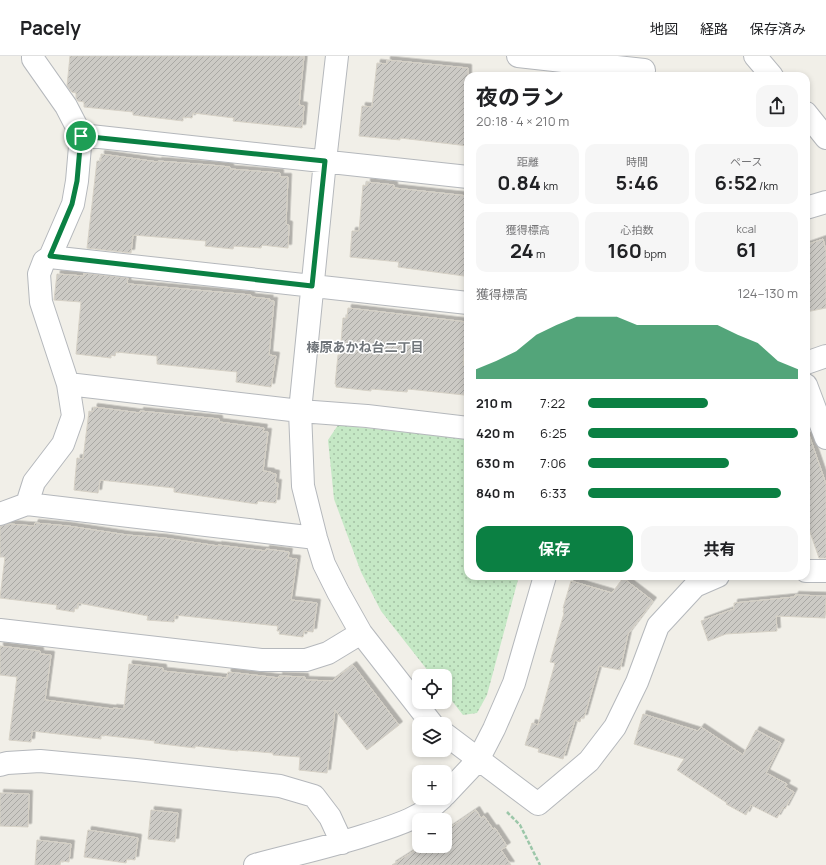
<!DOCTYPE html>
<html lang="ja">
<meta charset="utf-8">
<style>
:root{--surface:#fff;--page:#f6f6f6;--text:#202124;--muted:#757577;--line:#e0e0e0;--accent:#0b8043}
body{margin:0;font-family:Manrope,"Noto Sans JP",sans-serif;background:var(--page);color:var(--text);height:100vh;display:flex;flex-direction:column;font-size:15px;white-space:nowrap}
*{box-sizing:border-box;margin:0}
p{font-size:13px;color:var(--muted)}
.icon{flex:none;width:22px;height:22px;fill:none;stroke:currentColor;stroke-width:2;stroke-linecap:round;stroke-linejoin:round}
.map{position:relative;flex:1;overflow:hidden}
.side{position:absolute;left:464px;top:16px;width:346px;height:508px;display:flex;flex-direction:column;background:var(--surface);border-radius:12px;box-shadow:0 2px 6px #0003}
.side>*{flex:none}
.buttons{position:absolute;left:412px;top:613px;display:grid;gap:8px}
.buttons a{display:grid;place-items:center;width:40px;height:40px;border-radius:8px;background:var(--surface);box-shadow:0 2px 6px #0003;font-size:20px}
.pin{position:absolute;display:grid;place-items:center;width:34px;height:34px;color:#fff;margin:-17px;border:2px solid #fff;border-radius:50%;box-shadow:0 1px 4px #0007}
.round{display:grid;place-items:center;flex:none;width:42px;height:42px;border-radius:12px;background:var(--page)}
.summary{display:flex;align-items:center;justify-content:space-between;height:68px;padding:0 12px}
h1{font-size:22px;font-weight:700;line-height:30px}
.figures{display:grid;grid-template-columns:repeat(3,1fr);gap:6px;height:68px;padding:4px 12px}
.figures div{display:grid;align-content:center;border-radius:10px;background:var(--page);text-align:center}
.figures b{font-size:20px;font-weight:700}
.figures small{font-size:11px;font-weight:400}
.figures p{font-size:11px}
.chart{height:112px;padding:8px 12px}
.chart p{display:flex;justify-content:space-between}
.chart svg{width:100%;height:72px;margin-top:4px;fill:var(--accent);opacity:.7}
.button{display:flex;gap:8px;margin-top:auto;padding:8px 12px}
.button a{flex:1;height:46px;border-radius:12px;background:var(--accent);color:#fff;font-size:16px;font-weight:700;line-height:46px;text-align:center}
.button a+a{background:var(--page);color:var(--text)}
ul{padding:0 12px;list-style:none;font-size:13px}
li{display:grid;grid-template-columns:64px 48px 1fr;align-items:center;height:30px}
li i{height:10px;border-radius:5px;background:var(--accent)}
header{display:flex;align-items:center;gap:24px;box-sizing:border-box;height:56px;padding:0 20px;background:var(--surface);border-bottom:1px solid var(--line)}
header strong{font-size:19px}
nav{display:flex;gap:22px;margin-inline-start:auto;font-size:14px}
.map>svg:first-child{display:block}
.park{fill:url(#park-dots)}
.building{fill:url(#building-hatch);stroke:#d6d1c6;filter:url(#shadow)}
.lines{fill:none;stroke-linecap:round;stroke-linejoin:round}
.minor-casing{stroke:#b5b8bc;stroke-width:24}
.path{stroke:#9cc7a9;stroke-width:2.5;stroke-dasharray:4 2;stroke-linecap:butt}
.minor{stroke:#fff;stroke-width:22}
.route-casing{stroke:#fff;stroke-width:8}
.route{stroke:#0b8043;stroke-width:5}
.labels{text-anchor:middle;stroke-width:3;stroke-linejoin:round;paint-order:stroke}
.neighbourhood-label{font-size:13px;font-weight:bold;fill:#70757a;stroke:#fff}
</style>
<header>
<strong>Pacely</strong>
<nav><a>地図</a><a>経路</a><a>保存済み</a></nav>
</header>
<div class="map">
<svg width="826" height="809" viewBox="0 0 826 809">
<defs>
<pattern id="park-dots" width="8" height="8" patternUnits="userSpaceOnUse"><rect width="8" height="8" fill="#c5e8c5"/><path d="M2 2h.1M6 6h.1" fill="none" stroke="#a3c0a4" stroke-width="1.8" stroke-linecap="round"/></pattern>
<pattern id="building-hatch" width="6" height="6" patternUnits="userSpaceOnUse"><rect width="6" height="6" fill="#cccac5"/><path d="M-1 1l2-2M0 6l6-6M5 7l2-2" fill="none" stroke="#a9a8a4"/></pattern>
<filter id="shadow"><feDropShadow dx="3.5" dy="-3.5" stdDeviation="0" flood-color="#0004"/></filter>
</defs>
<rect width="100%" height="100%" fill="#f1efe8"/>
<path class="park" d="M 338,369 L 468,383 L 468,520 L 519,520 L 487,639 L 477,657 L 463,659 L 445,636 L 445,620 L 432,620 L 381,555 L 361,516 L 334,443 L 328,384 Z"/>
<path class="building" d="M 70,0 L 304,0 L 299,49 L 304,50 L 302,72 L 233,65 L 234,62 L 193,57 L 192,62 L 183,61 L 183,65 L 133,59 L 133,56 L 84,51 L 84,46 L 78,45 L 76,42 L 76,37 L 72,36 L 67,30 Z
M 387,4 L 468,12 L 468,90 L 400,82 L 400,84 L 359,80 L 362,50 L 372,51 L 377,7 L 387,8 Z
M 101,98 L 158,106 L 158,105 L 210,109 L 230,111 L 230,113 L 280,117 L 280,121 L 288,121 L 286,168 L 289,169 L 288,192 L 262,189 L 261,192 L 234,190 L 233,193 L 205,190 L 206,185 L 133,179 L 131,197 L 87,192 L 97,105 L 101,105 Z
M 367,126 L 394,129 L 394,132 L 468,140 L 468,214 L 465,214 L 464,220 L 398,211 L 399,206 L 350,201 L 352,175 L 359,175 L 363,129 L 367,130 Z
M 823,183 L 826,195 L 826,252 L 806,256 L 806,189 Z
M 84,217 L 128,222 L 127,227 L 129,228 L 251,239 L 251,241 L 270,243 L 269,245 L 274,245 L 269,299 L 276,300 L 271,331 L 236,326 L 237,316 L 157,308 L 157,300 L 116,296 L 115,300 L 111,299 L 111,302 L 76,298 L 81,246 L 54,244 L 57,218 L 84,220 Z
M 348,252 L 467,266 L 463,309 L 468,310 L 468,337 L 464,337 L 464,339 L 408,333 L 407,336 L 371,333 L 371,335 L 336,331 L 336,328 L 335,328 L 338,299 L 340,299 L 343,262 L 347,262 Z
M 94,351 L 140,357 L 140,355 L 219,363 L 219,366 L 264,372 L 263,376 L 268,376 L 263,415 L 271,416 L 271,417 L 276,418 L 275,427 L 278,427 L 276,447 L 258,445 L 257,448 L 174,436 L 174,432 L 100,424 L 98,437 L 74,434 L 77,402 L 83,403 L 89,355 L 93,356 Z
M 809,379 L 826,428 L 826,502 L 819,502 L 810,476 L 806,477 L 806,380 Z
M 35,467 L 68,470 L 127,479 L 164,482 L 218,490 L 218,489 L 266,495 L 266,493 L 289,496 L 288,502 L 297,503 L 291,544 L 317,547 L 313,576 L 304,575 L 303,581 L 279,578 L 280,575 L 277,575 L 278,570 L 175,559 L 174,566 L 147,564 L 148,560 L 78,547 L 77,553 L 75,552 L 74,556 L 56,553 L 57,549 L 0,542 L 5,501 L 0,501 L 0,470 L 9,468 L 34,470 Z
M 623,522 L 653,545 L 628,578 L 620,614 L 599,610 L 584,662 L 581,662 L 580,666 L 575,664 L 563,703 L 538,696 L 539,693 L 525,689 L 532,667 L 538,669 L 555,607 L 550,606 L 564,557 L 563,556 L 564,552 L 563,552 L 571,525 L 612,537 Z
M 795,539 L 826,540 L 825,562 L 776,560 L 777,575 L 726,578 L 708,585 L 701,565 L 734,553 L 734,547 L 795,541 Z
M 0,590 L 40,595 L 40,598 L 51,599 L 45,644 L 113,653 L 113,652 L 124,653 L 129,608 L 163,612 L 163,615 L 227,622 L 228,616 L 279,622 L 279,620 L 305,621 L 305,624 L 332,625 L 353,609 L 399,669 L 367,694 L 335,654 L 327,717 L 299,714 L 300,701 L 273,699 L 273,697 L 238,694 L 238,695 L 195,690 L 195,692 L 154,687 L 155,685 L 101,679 L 101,683 L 32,675 L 31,686 L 9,684 L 17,621 L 0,619 Z
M 643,658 L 698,675 L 701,671 L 743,699 L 756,674 L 781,687 L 766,717 L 787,728 L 785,731 L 794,736 L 785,753 L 783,751 L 777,762 L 751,749 L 746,759 L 726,748 L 727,747 L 677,714 L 684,703 L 634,688 Z
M 0,737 L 29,738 L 28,771 L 0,770 Z
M 151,754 L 178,757 L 175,786 L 148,783 Z
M 476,754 L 481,762 L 484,760 L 493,773 L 495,772 L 507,790 L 501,794 L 511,809 L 392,809 L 422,790 L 445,790 L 445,775 Z
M 88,774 L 138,782 L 135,804 L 127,803 L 126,807 L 84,801 Z
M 37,784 L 71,788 L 69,806 L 61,805 L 60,809 L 35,809 Z"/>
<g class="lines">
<g class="minor-casing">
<path id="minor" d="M 33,0 L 33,3 L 66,50 L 81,79 L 77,125 L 73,148 L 50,201 L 468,247
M 337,0 L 325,105 L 300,355 L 303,430 L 316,482 L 324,508 L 338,536 L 361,577 L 432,668
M 518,0 L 644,14
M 755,0 L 772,20
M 806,57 L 826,82
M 81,79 L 468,121
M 806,152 L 826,146
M 50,201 L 44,205 L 39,218 L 41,246 L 68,328
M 806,307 L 826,300
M 806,329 L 826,382
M 0,458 L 27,448
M 316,482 L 27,448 L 34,426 L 63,388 L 73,360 L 68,328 L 300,355 L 367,360 L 468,372
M 806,515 L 826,515
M 0,574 L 261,604 L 306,604 L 328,597 L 361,577
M 445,678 L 538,748 L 589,705 L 615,671 L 637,626 L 658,570 L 695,530 L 718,520
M 0,709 L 7,707 L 40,705 L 136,714 L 280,730 L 314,740 L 330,761 L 342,787
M 445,739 L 478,704 L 494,673 L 514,627 L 545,520
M 255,809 C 292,799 329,791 366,779 C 394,770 420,763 442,742"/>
</g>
<path class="path" d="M 507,756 L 520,769 L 540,809"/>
<use href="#minor" class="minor"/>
</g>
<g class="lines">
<g class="route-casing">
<path id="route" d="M 81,80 L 325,105 L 312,230 L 50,200 L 72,148 L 77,125 Z"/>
</g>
<use href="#route" class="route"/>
</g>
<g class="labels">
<g class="neighbourhood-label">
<text x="365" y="296">榛原あかね台二丁目</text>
</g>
</g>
</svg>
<div class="buttons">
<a><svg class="icon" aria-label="locate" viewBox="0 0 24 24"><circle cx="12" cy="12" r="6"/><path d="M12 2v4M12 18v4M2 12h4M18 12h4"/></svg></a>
<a><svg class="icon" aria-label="layers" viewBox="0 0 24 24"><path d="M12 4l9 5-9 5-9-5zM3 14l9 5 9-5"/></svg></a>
<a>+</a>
<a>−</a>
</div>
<div class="pin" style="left:81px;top:80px;background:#1e9e55"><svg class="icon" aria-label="arrive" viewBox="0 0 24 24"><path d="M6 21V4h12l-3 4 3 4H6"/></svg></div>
<section class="side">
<div class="summary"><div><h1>夜のラン</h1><p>20:18 · 4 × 210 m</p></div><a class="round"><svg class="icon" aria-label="share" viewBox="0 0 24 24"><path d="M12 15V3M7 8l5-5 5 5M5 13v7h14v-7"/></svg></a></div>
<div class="figures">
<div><p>距離</p><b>0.84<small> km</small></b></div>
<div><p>時間</p><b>5:46</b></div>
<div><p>ペース</p><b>6:52<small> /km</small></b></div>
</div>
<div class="figures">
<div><p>獲得標高</p><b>24<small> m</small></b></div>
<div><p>心拍数</p><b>160<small> bpm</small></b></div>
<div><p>kcal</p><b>61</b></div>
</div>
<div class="chart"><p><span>獲得標高</span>124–130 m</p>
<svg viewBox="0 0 160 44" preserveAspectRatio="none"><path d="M0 44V38L10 33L20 27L30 17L40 11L50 6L60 6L70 6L80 11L90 11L100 11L110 11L120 11L130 17L140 22L150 33L160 38V44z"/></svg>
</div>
<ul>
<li><b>210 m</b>7:22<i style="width:57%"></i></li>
<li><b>420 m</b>6:25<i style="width:100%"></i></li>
<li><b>630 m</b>7:06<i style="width:67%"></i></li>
<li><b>840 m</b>6:33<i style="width:92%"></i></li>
</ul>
<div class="button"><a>保存</a><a>共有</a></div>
</section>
</div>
